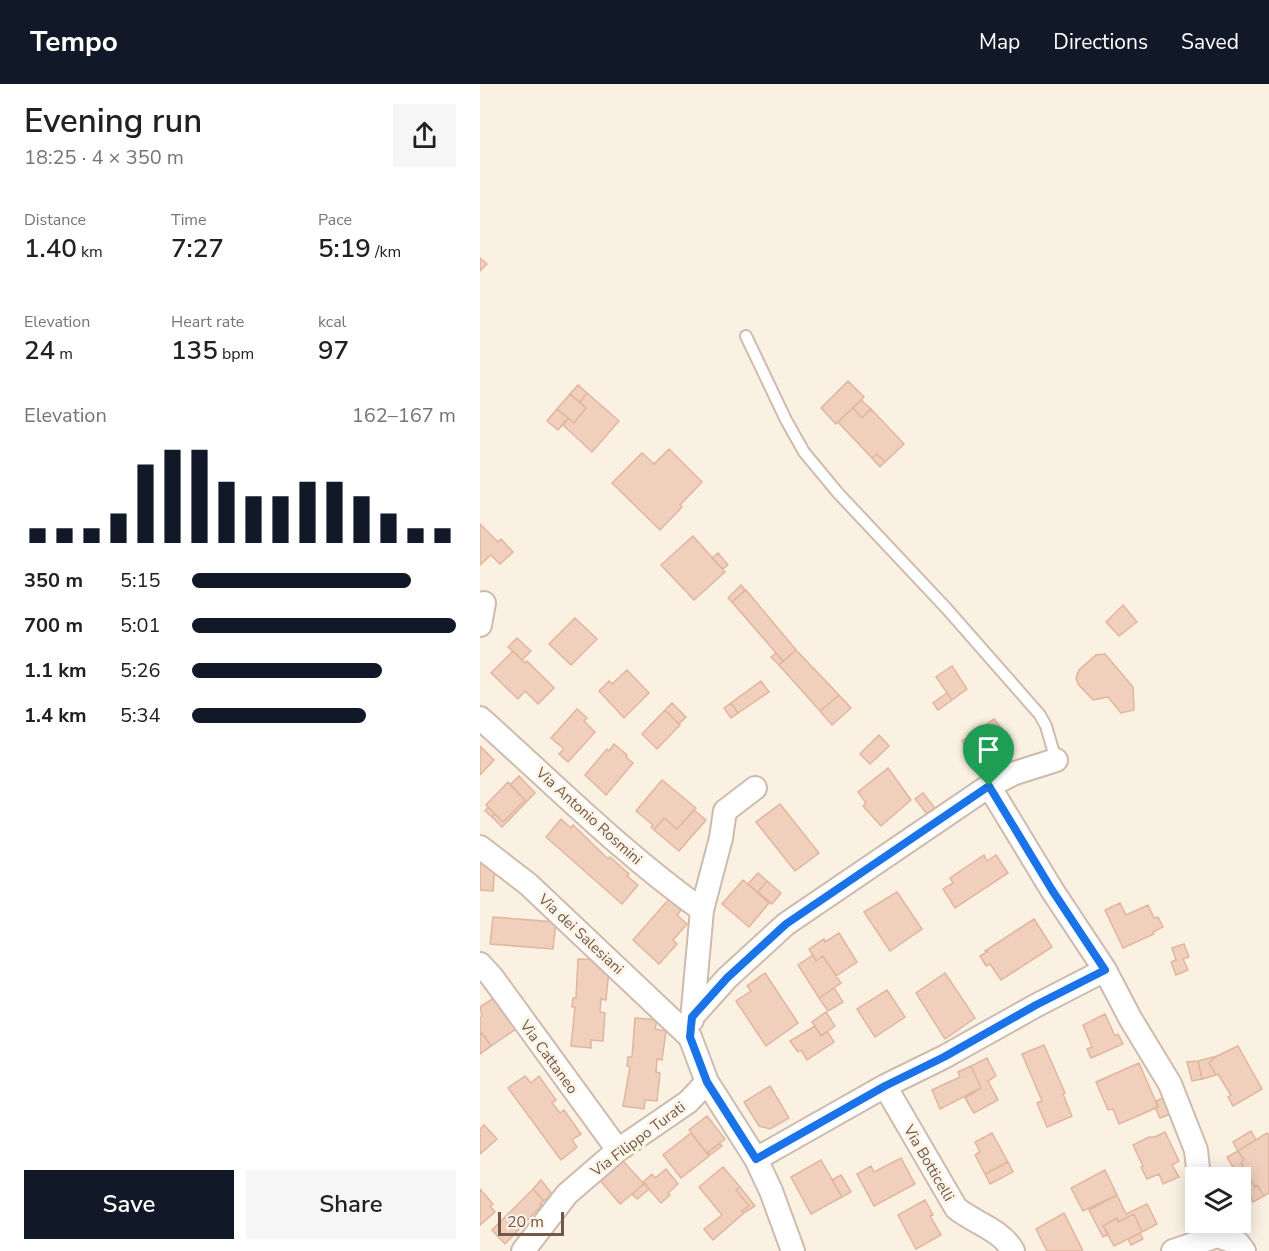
<!DOCTYPE html>
<meta charset="utf-8">
<style>
:root{--surface:#fff;--page:#f6f6f6;--text:#202124;--muted:#757577;--accent:#111827}
body{margin:0;font-family:"Nunito Sans",sans-serif;background:var(--page);color:var(--text);height:100vh;display:flex;flex-direction:column;font-size:22px;white-space:nowrap}
*{box-sizing:border-box;margin:0}
p{font-size:20px;color:var(--muted)}
.icon{flex:none;width:33px;height:33px;fill:none;stroke:currentColor;stroke-width:2;stroke-linecap:round;stroke-linejoin:round}
.map{position:relative;flex:1;overflow:hidden}
.details{display:flex;flex-direction:column;background:var(--surface);width:480px}
.details>*{flex:none}
.controls{position:absolute;left:705px;top:1083px;display:grid;gap:12px}
.controls a{display:grid;place-items:center;width:66px;height:66px;border-radius:0px;background:var(--surface);box-shadow:0 3px 15px #0003;font-size:30px}
.scale{position:absolute;left:18px;bottom:15px;width:66px;box-sizing:border-box;padding-left:6px;border:3px solid #72574a;border-top:0;font-size:16px;line-height:21px;white-space:nowrap;color:#72574a;-webkit-text-stroke:4px #fef5e9;paint-order:stroke}
.pin{position:absolute;display:grid;place-items:center;width:51px;height:51px;color:#fff;margin:-62px -26px;border-radius:50% 50% 50% 0;rotate:-45deg;box-shadow:0 0 6px #0007}
.pin .icon{rotate:45deg}
.round{display:grid;place-items:center;flex:none;width:63px;height:63px;border-radius:0px;background:var(--page)}
.headline{display:flex;align-items:center;justify-content:space-between;height:102px;padding:0 24px}
h1{font-size:33px;font-weight:600;line-height:45px}
.figures{display:grid;grid-template-columns:repeat(3,1fr);gap:9px;height:102px;padding:6px 24px}
.figures div{display:grid;align-content:center}
.figures b{font-size:26px;font-weight:600}
.figures small{font-size:16px;font-weight:400}
.figures p{font-size:16px}
.chart{height:168px;padding:12px 24px}
.chart p{display:flex;justify-content:space-between}
.chart svg{width:100%;height:108px;margin-top:6px;stroke:var(--accent);stroke-width:6}
.action{display:flex;gap:12px;margin-top:auto;padding:12px 24px}
.action a{flex:1;height:69px;border-radius:0px;background:var(--accent);color:#fff;font-size:24px;font-weight:600;line-height:69px;text-align:center}
.action a+a{background:var(--page);color:var(--text)}
ul{padding:0 24px;list-style:none;font-size:20px}
li{display:grid;grid-template-columns:96px 72px 1fr;align-items:center;height:45px}
li i{height:15px;border-radius:8px;background:var(--accent)}
header{display:flex;align-items:center;gap:36px;box-sizing:border-box;height:84px;padding:0 30px;background:var(--accent);color:#fff}
header strong{font-size:28px}
nav{display:flex;gap:33px;margin-inline-start:auto;font-size:21px}
main{display:flex;flex:1;min-height:0}
.map>svg:first-child{display:block}
.building{fill:#f0cfbc;stroke:#e2b59d;stroke-width:1.5}
.lines{fill:none;stroke-linecap:round;stroke-linejoin:round}
.service-casing{stroke:#cebbad;stroke-width:14}
.minor-casing{stroke:#cebbad;stroke-width:26}
.service{stroke:#fff;stroke-width:10}
.minor{stroke:#fff;stroke-width:22}
.route-casing{stroke:#fff;stroke-width:12}
.route{stroke:#1a73e8;stroke-width:8}
.labels{text-anchor:middle;stroke-width:6;stroke-linejoin:round;paint-order:stroke}
.street-label{font-size:15px;fill:#72574a;stroke:#fef5e9}
</style>
<header>
<strong>Tempo</strong>
<nav><a>Map</a><a>Directions</a><a>Saved</a></nav>
</header>
<main>
<section class="details">
<div class="headline"><div><h1>Evening run</h1><p>18:25 · 4 × 350 m</p></div><a class="round"><svg class="icon" aria-label="share" viewBox="0 0 24 24"><path d="M12 15V3M7 8l5-5 5 5M5 13v7h14v-7"/></svg></a></div>
<div class="figures">
<div><p>Distance</p><b>1.40<small> km</small></b></div>
<div><p>Time</p><b>7:27</b></div>
<div><p>Pace</p><b>5:19<small> /km</small></b></div>
</div>
<div class="figures">
<div><p>Elevation</p><b>24<small> m</small></b></div>
<div><p>Heart rate</p><b>135<small> bpm</small></b></div>
<div><p>kcal</p><b>97</b></div>
</div>
<div class="chart"><p><span>Elevation</span>162–167 m</p>
<svg viewBox="0 0 160 44" preserveAspectRatio="none"><path d="M5 44V38M15 44V38M25 44V38M35 44V32M45 44V12M55 44V6M65 44V6M75 44V19M85 44V25M95 44V25M105 44V19M115 44V19M125 44V25M135 44V32M145 44V38M155 44V38"/></svg>
</div>
<ul>
<li><b>350 m</b>5:15<i style="width:83%"></i></li>
<li><b>700 m</b>5:01<i style="width:100%"></i></li>
<li><b>1.1 km</b>5:26<i style="width:72%"></i></li>
<li><b>1.4 km</b>5:34<i style="width:66%"></i></li>
</ul>
<div class="action"><a>Save</a><a>Share</a></div>
</section>
<div class="map">
<svg width="789" height="1167" viewBox="0 0 789 1167">
<rect width="100%" height="100%" fill="#fbf1e3"/>
<path class="building" d="M 0,174 L 7,180 L 0,187 Z
M 368,297 L 384,313 L 356,340 L 341,324 Z
M 98,301 L 107,309 L 100,318 L 90,310 Z
M 107,309 L 139,337 L 112,368 L 83,341 L 88,334 L 94,339 L 106,324 L 100,318 Z
M 90,310 L 106,324 L 94,339 L 77,325 Z
M 381,316 L 391,325 L 382,334 L 373,324 Z
M 373,324 L 382,334 L 391,325 L 424,360 L 405,378 L 397,370 L 392,374 L 358,338 Z
M 77,325 L 88,334 L 78,346 L 67,337 Z
M 189,365 L 222,398 L 200,421 L 202,423 L 180,446 L 132,399 L 162,369 L 174,380 Z
M 397,370 L 405,378 L 400,383 L 392,374 Z
M 0,440 L 18,458 L 21,455 L 33,468 L 20,480 L 11,471 L 0,481 Z
M 213,452 L 245,488 L 214,516 L 181,481 Z
M 238,469 L 248,481 L 243,485 L 232,474 Z
M 261,501 L 265,506 L 252,518 L 248,514 Z
M 266,506 L 316,566 L 303,577 L 252,518 Z
M 643,521 L 657,538 L 639,552 L 626,538 Z
M 95,534 L 117,555 L 91,581 L 69,560 Z
M 37,554 L 51,567 L 42,576 L 28,563 Z
M 316,566 L 359,611 L 340,627 L 299,581 Z
M 33,567 L 45,579 L 47,577 L 74,604 L 58,620 L 45,607 L 38,615 L 11,589 Z
M 296,569 L 303,577 L 299,581 L 291,573 Z
M 625,570 L 653,603 L 654,626 L 641,629 L 628,613 L 613,616 L 598,600 L 596,594 L 599,586 L 616,571 Z
M 472,582 L 487,605 L 472,616 L 456,593 Z
M 147,586 L 169,609 L 144,634 L 119,607 L 129,597 L 132,600 Z
M 281,597 L 289,608 L 258,629 L 251,619 Z
M 467,609 L 472,616 L 458,626 L 453,619 Z
M 359,611 L 371,624 L 352,641 L 340,627 Z
M 192,619 L 206,633 L 199,640 L 185,626 Z
M 251,619 L 258,629 L 251,634 L 244,624 Z
M 97,625 L 107,634 L 104,637 L 115,648 L 88,678 L 79,670 L 84,665 L 71,654 Z
M 185,626 L 200,641 L 177,665 L 162,650 Z
M 514,635 L 532,657 L 499,681 L 482,657 Z
M 399,651 L 409,662 L 390,680 L 380,670 Z
M 134,660 L 147,671 L 146,673 L 153,679 L 126,711 L 105,691 L 127,665 L 129,667 Z
M 0,662 L 14,676 L 0,691 Z
M 408,684 L 431,716 L 401,742 L 383,722 L 386,719 L 378,708 Z
M 39,692 L 55,709 L 22,743 L 12,733 L 15,730 L 23,738 L 45,716 L 30,701 Z
M 182,696 L 216,724 L 197,745 L 184,734 L 174,746 L 171,743 L 173,741 L 156,727 Z
M 28,698 L 45,716 L 23,738 L 6,721 Z
M 443,709 L 455,724 L 447,730 L 435,715 Z
M 300,720 L 339,769 L 315,787 L 276,738 Z
M 8,723 L 15,730 L 12,733 L 5,727 Z
M 214,726 L 226,736 L 199,767 L 174,746 L 184,734 L 197,745 Z
M 81,735 L 91,744 L 93,741 L 128,775 L 130,773 L 149,790 L 147,792 L 158,801 L 142,820 L 66,753 Z
M 504,771 L 507,777 L 516,771 L 528,789 L 475,824 L 463,805 L 473,799 L 470,794 Z
M 0,778 L 15,779 L 13,807 L 0,806 Z
M 278,789 L 287,797 L 278,808 L 268,800 Z
M 263,796 L 289,819 L 269,843 L 242,820 Z
M 287,797 L 301,809 L 292,820 L 278,808 Z
M 417,808 L 442,845 L 410,867 L 384,828 Z
M 190,814 L 202,825 L 197,831 L 207,840 L 193,856 L 197,860 L 179,880 L 153,856 Z
M 640,819 L 646,831 L 668,821 L 674,834 L 678,833 L 683,843 L 673,848 L 674,850 L 643,864 L 625,826 Z
M 13,833 L 76,838 L 73,865 L 10,860 Z
M 554,835 L 572,863 L 521,896 L 510,880 L 506,882 L 500,872 L 507,868 L 505,867 Z
M 359,849 L 377,878 L 356,892 L 343,872 L 336,877 L 329,865 L 344,855 L 345,858 Z
M 704,860 L 709,873 L 703,875 L 708,886 L 696,891 L 691,878 L 696,876 L 692,864 Z
M 333,871 L 336,877 L 343,872 L 361,899 L 339,914 L 318,881 Z
M 98,875 L 119,876 L 119,885 L 129,886 L 126,916 L 121,915 L 120,928 L 125,929 L 123,957 L 111,956 L 111,964 L 91,962 L 95,923 L 92,923 L 93,914 L 96,914 Z
M 285,889 L 318,939 L 286,962 L 256,917 L 271,907 L 267,902 Z
M 465,889 L 495,934 L 465,955 L 436,909 Z
M 354,904 L 363,918 L 348,927 L 339,914 Z
M 407,906 L 425,933 L 395,953 L 377,925 Z
M 14,914 L 36,945 L 11,962 L 2,949 L 0,951 L 0,934 L 2,932 L 0,923 Z
M 346,928 L 355,942 L 341,952 L 332,938 Z
M 625,930 L 635,952 L 638,950 L 643,960 L 611,974 L 607,965 L 612,963 L 603,941 Z
M 155,934 L 177,936 L 175,945 L 186,947 L 182,976 L 177,975 L 176,988 L 180,989 L 177,1017 L 165,1016 L 164,1025 L 143,1022 L 150,983 L 147,982 L 148,973 L 152,973 Z
M 335,942 L 341,952 L 347,947 L 354,958 L 327,976 L 321,966 L 318,968 L 310,957 Z
M 2,949 L 11,962 L 0,970 L 0,951 Z
M 564,961 L 585,1009 L 583,1010 L 592,1032 L 567,1043 L 557,1019 L 562,1017 L 542,970 Z
M 758,962 L 782,1005 L 753,1022 L 748,1013 L 751,1011 L 738,990 L 736,991 L 729,979 L 737,972 Z
M 737,972 L 729,979 L 736,991 L 722,995 L 718,977 Z
M 507,974 L 516,992 L 508,997 L 518,1016 L 494,1029 L 485,1014 L 501,1004 L 491,982 Z
M 718,977 L 722,995 L 712,997 L 707,978 Z
M 659,979 L 678,1023 L 639,1040 L 633,1025 L 628,1026 L 616,998 Z
M 491,982 L 501,1004 L 460,1025 L 452,1006 L 480,993 L 478,988 Z
M 45,992 L 51,999 L 59,992 L 76,1016 L 72,1019 L 80,1029 L 84,1026 L 101,1050 L 92,1056 L 97,1063 L 81,1076 L 28,1004 Z
M 290,1002 L 309,1034 L 290,1045 L 279,1042 L 264,1018 Z
M 691,1011 L 698,1027 L 680,1034 L 675,1023 L 678,1023 L 676,1017 Z
M 227,1032 L 245,1055 L 227,1069 L 209,1046 Z
M 4,1041 L 17,1055 L 0,1070 L 0,1045 Z
M 771,1047 L 776,1056 L 758,1067 L 753,1058 Z
M 685,1048 L 699,1077 L 692,1081 L 699,1093 L 683,1100 L 679,1090 L 667,1095 L 661,1083 L 663,1082 L 653,1061 L 669,1053 L 675,1053 Z
M 211,1049 L 229,1072 L 201,1094 L 183,1071 Z
M 512,1049 L 528,1078 L 505,1090 L 495,1071 L 500,1068 L 495,1058 Z
M 787,1049 L 789,1052 L 789,1109 L 784,1112 L 777,1101 L 775,1103 L 761,1079 L 764,1076 L 758,1067 Z
M 240,1060 L 242,1062 L 230,1071 L 228,1068 Z
M 758,1067 L 764,1076 L 761,1079 L 775,1103 L 777,1101 L 784,1112 L 773,1118 L 747,1073 Z
M 421,1074 L 435,1100 L 394,1122 L 377,1090 L 391,1082 L 394,1088 Z
M 142,1076 L 164,1100 L 140,1120 L 119,1095 Z
M 341,1076 L 362,1113 L 331,1130 L 311,1093 Z
M 528,1078 L 533,1088 L 510,1100 L 505,1090 Z
M 243,1083 L 260,1103 L 256,1106 L 269,1122 L 262,1127 L 264,1129 L 233,1156 L 224,1145 L 242,1131 L 219,1103 Z
M 186,1085 L 198,1100 L 188,1109 L 190,1111 L 181,1119 L 163,1098 L 172,1090 L 175,1094 Z
M 625,1086 L 637,1111 L 603,1127 L 591,1104 Z
M 361,1091 L 371,1108 L 362,1113 L 352,1096 Z
M 61,1096 L 72,1110 L 64,1117 L 53,1105 Z
M 165,1099 L 169,1105 L 157,1115 L 152,1110 Z
M 260,1103 L 275,1122 L 264,1129 L 262,1127 L 269,1122 L 256,1106 Z
M 0,1105 L 13,1120 L 10,1122 L 15,1128 L 0,1141 Z
M 53,1105 L 64,1117 L 60,1120 L 62,1121 L 25,1160 L 12,1146 Z
M 637,1111 L 646,1130 L 667,1120 L 677,1140 L 662,1148 L 654,1130 L 638,1138 L 637,1134 L 623,1142 L 628,1150 L 623,1153 L 609,1126 Z
M 445,1116 L 453,1131 L 450,1132 L 461,1151 L 436,1165 L 418,1131 Z
M 584,1129 L 603,1167 L 567,1167 L 556,1145 Z
M 654,1130 L 662,1148 L 634,1162 L 623,1142 L 637,1134 L 638,1138 Z
M 660,1149 L 663,1155 L 651,1161 L 648,1155 Z"/>
<g class="lines">
<g class="service-casing">
<path id="service" d="M 266,252 L 306,336 L 324,368 L 358,409 L 467,525 L 560,631 L 566,642 L 576,676"/>
</g>
<g class="minor-casing">
<path id="minor" d="M 0,541 L 4,519
M 0,634 C 73,699 142,769 222,826
M 509,702 L 572,806 L 625,886 L 650,934 L 690,1000 L 716,1066 L 719,1094
M 0,763 L 48,800 L 210,953 L 227,998 L 276,1075 L 291,1107 L 313,1167
M 0,880 L 12,893 L 138,1066
M 212,933 L 247,894 L 306,840 L 509,702 L 535,689 L 576,676
M 212,936 L 222,826 L 241,754 L 245,727 L 275,704
M 405,1002 L 476,1124 C 494,1139 521,1145 533,1167
M 276,1075 L 405,1002 L 464,973 L 557,921 L 625,886
M 737,1152 L 758,1159 L 764,1167
M 43,1167 L 87,1110 L 138,1066 L 208,1018 L 227,998
M 693,1167 L 737,1152"/>
</g>
<use href="#service" class="service"/>
<use href="#minor" class="minor"/>
</g>
<g class="lines">
<g class="route-casing">
<path id="route" d="M 509,702 L 572,806 L 625,886 L 556,921 L 464,973 L 405,1002 L 276,1075 L 227,998 L 210,953 L 212,933 L 247,894 L 306,840 Z"/>
</g>
<use href="#route" class="route"/>
</g>
<g class="labels">
<g class="street-label">
<text transform="translate(109 732) rotate(42)" y="5">Via Antonio Rosmini</text>
<text transform="translate(101 850) rotate(43)" y="5">Via dei Salesiani</text>
<text transform="translate(69 973) rotate(54)" y="5">Via Cattaneo</text>
<text transform="translate(158 1055) rotate(-37)" y="5">Via Filippo Turati</text>
<text transform="translate(449 1079) rotate(60)" y="5">Via Botticelli</text>
</g>
</g>
</svg>
<div class="controls">
<a><svg class="icon" aria-label="layers" viewBox="0 0 24 24"><path d="M12 4l9 5-9 5-9-5zM3 14l9 5 9-5"/></svg></a>
</div>
<div class="scale">20 m</div>
<div class="pin" style="left:509px;top:702px;background:#1e9e55"><svg class="icon" aria-label="arrive" viewBox="0 0 24 24"><path d="M6 21V4h12l-3 4 3 4H6"/></svg></div>
</div>
</main>
